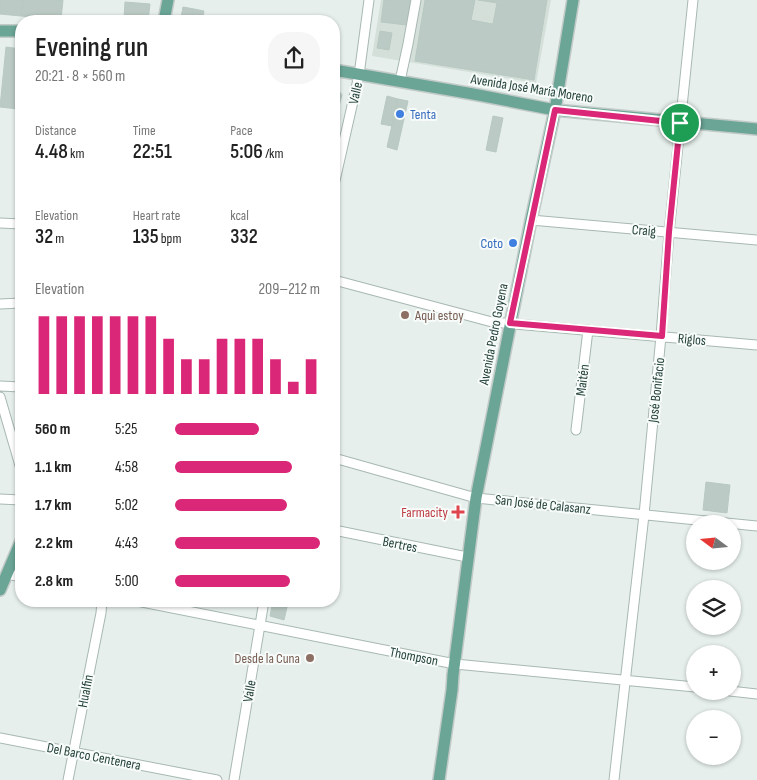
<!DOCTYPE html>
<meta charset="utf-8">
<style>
:root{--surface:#fff;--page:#f6f6f6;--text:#222;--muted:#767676;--accent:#db2777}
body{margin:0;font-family:"Sofia Sans Condensed",sans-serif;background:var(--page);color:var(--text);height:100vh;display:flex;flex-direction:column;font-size:19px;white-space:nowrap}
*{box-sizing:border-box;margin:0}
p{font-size:16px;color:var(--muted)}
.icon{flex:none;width:28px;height:28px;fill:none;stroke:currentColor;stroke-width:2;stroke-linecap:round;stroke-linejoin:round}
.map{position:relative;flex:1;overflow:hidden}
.drawer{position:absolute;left:15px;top:15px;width:325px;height:592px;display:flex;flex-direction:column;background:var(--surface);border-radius:20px;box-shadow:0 1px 4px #0004}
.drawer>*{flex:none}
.needle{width:32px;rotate:286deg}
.buttons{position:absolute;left:686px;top:515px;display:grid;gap:10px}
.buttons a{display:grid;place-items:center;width:55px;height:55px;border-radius:50%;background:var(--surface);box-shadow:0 1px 4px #0004;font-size:25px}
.pin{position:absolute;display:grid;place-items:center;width:42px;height:42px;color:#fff;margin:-21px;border:2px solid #fff;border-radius:50%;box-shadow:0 1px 5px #0007}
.round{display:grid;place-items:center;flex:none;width:52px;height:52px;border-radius:20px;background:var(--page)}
.overview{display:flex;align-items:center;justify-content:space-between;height:85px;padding:0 20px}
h1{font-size:28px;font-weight:600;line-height:38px}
.stats{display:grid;grid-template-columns:repeat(3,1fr);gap:8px;height:85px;padding:5px 20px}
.stats div{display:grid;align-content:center}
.stats b{font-size:21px;font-weight:600}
.stats small{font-size:14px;font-weight:400}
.stats p{font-size:14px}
.chart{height:140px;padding:10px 20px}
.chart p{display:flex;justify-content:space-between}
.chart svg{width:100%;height:90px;margin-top:5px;stroke:var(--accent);stroke-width:6}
ul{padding:0 20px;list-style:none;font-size:16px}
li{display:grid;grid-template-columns:80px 60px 1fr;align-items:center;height:38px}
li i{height:12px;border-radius:6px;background:var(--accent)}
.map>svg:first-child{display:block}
.built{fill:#d4dfda}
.building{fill:#bbcac4;stroke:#b8c9c2}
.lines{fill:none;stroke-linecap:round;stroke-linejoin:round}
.minor-casing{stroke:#a8b8b2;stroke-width:11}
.major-casing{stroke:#c2cac8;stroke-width:14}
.minor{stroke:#fff;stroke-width:9}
.major{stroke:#6aa596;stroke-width:11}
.route-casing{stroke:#fff;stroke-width:10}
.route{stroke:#db2777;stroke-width:6}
.shop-dot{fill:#3f7fe0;stroke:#f7fbf9;stroke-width:2}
.education-dot{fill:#8d6e63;stroke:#f7fbf9;stroke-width:2}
.health-dot{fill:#e0444e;stroke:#f7fbf9;stroke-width:2}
.labels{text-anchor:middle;stroke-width:4;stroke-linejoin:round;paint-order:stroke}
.street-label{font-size:14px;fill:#24423a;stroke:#f7fbf9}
.shop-label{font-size:14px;fill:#366cbe;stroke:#f7fbf9;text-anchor:start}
.education-label{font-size:14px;fill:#785e54;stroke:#f7fbf9;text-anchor:start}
.health-label{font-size:14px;fill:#be3a42;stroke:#f7fbf9;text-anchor:end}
</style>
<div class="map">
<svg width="757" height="780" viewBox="0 0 757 780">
<rect width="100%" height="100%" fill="#e6efeb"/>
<path class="built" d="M 381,0 L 551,0 L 536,83 L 372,56 Z"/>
<path class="building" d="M 0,0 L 23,0 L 21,16 L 0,14 Z
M 23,0 L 63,0 L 61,19 L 21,16 Z
M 384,0 L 410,0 L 407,25 L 381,22 Z
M 425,0 L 475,0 L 471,20 L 493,24 L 497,3 L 478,0 L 547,0 L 534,80 L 415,61 Z
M 125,2 L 150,4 L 148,21 L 124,19 Z
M 183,7 L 194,9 L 191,21 L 182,21 L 181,18 Z
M 194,9 L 204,11 L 202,21 L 191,21 Z
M 380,31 L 392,33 L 389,50 L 377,48 Z
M 6,47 L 21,49 L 21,79 L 18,109 L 0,107 Z
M 334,87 L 337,88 L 342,95 L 339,106 L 334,106 Z
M 387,96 L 398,99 L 392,126 L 381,124 Z
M 398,99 L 408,101 L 397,150 L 387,147 Z
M 493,116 L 503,118 L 496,152 L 486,150 Z
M 706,482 L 730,485 L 727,513 L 703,510 Z
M 273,601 L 282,601 L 288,603 L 284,620 L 270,616 Z"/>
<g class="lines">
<g class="minor-casing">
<path id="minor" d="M 400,81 L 408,44 L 416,0
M 334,185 L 359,75 L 369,0
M 531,220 L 757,240
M 0,223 L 21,224
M 334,280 L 492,322 L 757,345
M 0,304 L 21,303
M 0,386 L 21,387
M 0,397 L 21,469
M 576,430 L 588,330
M 334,458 L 476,498 L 757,526
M 0,499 L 21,500
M 334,530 L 467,557
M 7,574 L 21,577
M 137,601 L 455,664 L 695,687
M 730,691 L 757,694
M 0,738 L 217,780
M 68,780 L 101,613 L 102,601
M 234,780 L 264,601
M 614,780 L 644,515 L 661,336 L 669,233 L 693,0"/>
</g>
<g class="major-casing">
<path id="major" d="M 164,21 L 168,0
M 0,31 L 21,31
M 334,70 L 473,94 L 555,110 L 757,129
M 0,590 L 21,541
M 439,780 L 452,690 L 453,675 L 476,498 L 531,220 L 555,110 L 573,0"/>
</g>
<use href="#minor" class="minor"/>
<use href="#major" class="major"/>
</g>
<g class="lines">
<g class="route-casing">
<path id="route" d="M 555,110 L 680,123 L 669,232 L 662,336 L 510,323 Z"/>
</g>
<use href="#route" class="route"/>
</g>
<g class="shop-dot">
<circle cx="400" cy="114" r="5"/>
<circle cx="513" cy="243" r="5"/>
</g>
<g class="education-dot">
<circle cx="405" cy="315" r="5"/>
<circle cx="310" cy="658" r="5"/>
</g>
<path class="health-dot" d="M455.5 504.5h5v5h5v5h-5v5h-5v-5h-5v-5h5z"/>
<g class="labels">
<g class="street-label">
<text transform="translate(532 88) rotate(9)" y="5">Avenida José María Moreno</text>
<text transform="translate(355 93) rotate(-77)" y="5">Valle</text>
<text transform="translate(644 230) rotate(5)" y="5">Craig</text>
<text transform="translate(493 334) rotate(-79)" y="5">Avenida Pedro Goyena</text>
<text transform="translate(692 339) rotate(5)" y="5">Riglos</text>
<text transform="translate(582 380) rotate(-83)" y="5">Maitén</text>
<text transform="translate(656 390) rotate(-84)" y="5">José Bonifacio</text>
<text transform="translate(543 504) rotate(6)" y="5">San José de Calasanz</text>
<text transform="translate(400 544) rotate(11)" y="5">Bertres</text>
<text transform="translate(414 656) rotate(11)" y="5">Thompson</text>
<text transform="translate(85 691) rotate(-79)" y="5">Hualfin</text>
<text transform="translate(249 691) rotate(-80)" y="5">Valle</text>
<text transform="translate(94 756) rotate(11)" y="5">Del Barco Centenera</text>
</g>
<g class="shop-label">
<text x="410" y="119">Tenta</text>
<text x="503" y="248" text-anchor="end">Coto</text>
</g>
<g class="education-label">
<text x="415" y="320">Aquì estoy</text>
<text x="300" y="663" text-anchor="end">Desde la Cuna</text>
</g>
<g class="health-label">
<text x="448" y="517">Farmacity</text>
</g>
</g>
</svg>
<div class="buttons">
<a><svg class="needle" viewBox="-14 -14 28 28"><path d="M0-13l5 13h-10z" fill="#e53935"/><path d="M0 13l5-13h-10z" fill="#767676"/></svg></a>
<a><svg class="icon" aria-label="layers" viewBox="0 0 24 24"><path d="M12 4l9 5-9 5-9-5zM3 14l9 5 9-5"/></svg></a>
<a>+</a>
<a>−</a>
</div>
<div class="pin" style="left:680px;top:123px;background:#1e9e55"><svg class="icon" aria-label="arrive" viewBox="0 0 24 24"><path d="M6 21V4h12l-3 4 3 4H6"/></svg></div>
<section class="drawer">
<div class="overview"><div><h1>Evening run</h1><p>20:21 · 8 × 560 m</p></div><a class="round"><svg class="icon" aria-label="share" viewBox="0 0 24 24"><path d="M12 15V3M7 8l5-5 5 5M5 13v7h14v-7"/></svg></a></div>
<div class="stats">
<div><p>Distance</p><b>4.48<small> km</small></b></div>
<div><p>Time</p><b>22:51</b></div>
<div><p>Pace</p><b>5:06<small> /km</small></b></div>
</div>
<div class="stats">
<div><p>Elevation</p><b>32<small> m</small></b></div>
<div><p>Heart rate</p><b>135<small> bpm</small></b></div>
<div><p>kcal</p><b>332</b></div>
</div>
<div class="chart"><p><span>Elevation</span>209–212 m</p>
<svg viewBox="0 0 160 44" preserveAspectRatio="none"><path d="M5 44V6M15 44V6M25 44V6M35 44V6M45 44V6M55 44V6M65 44V6M75 44V17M85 44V27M95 44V27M105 44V17M115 44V17M125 44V17M135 44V27M145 44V38M155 44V27"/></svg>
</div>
<ul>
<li><b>560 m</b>5:25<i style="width:58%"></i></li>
<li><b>1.1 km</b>4:58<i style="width:81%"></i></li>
<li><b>1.7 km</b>5:02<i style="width:77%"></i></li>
<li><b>2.2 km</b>4:43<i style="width:100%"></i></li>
<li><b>2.8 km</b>5:00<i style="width:79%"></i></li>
</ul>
</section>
</div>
